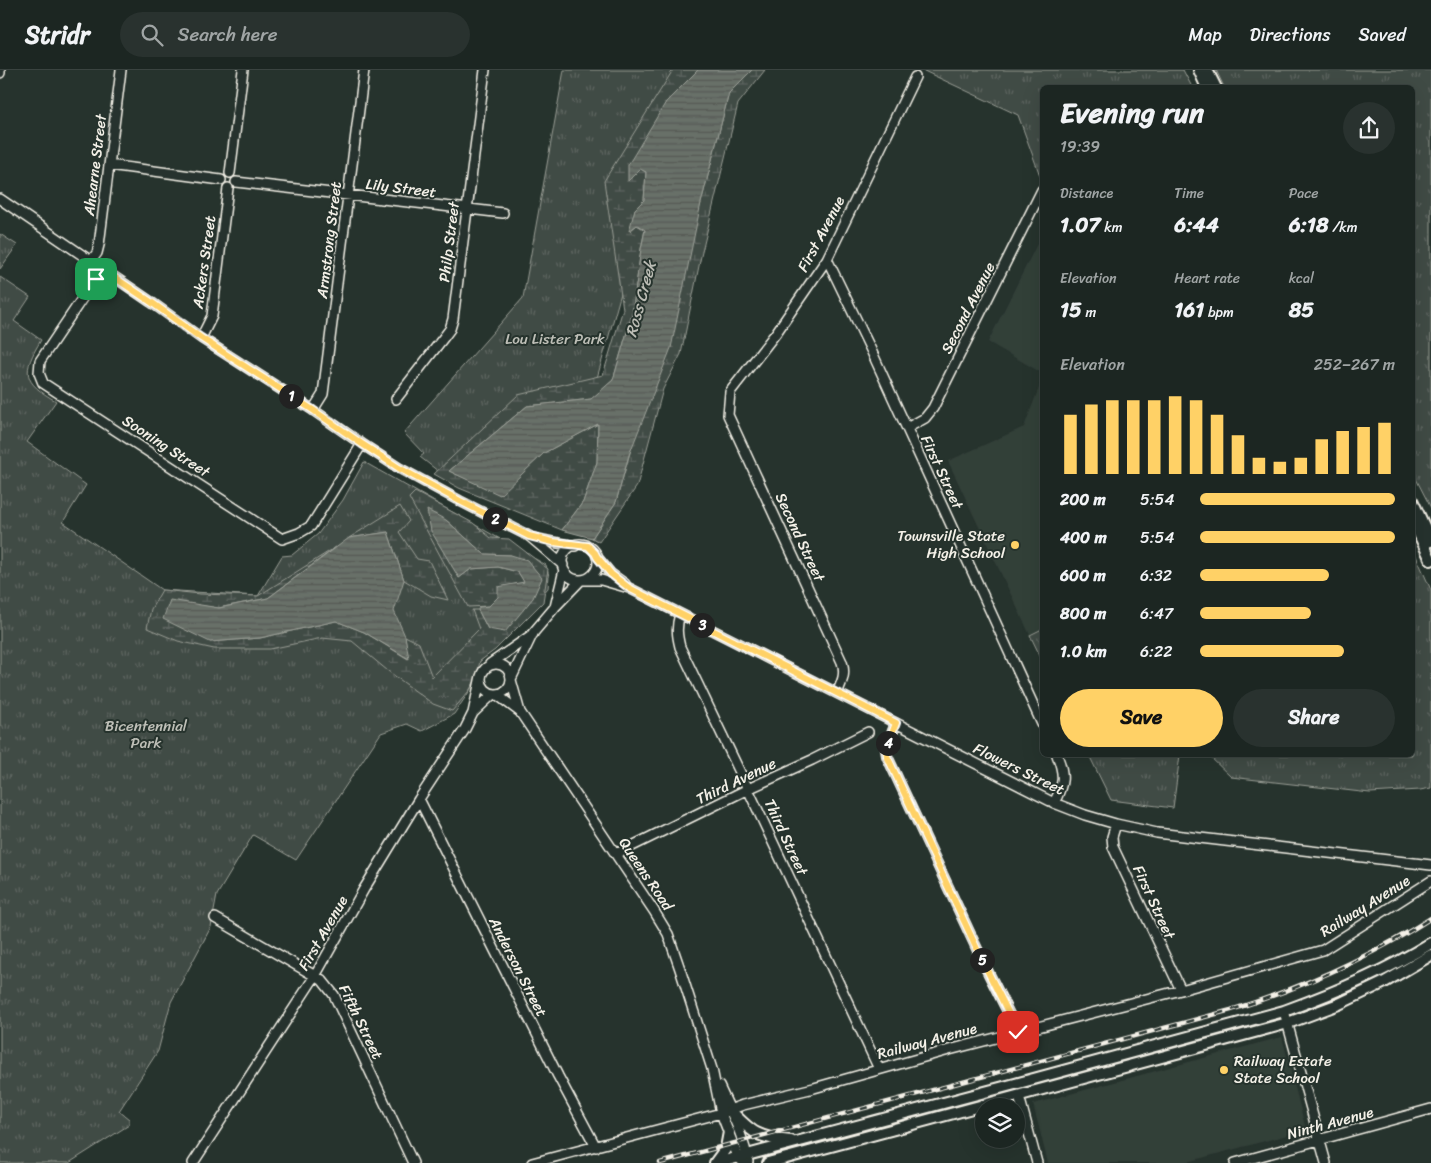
<!DOCTYPE html>
<meta charset="utf-8">
<style>
:root{--surface:#1c2622;--page:#29322f;--text:#f1f3f6;--muted:#a0a5a5;--line:#3a4340;--accent:#ffd166}
body{margin:0;font-family:Sriracha,sans-serif;background:var(--page);color:var(--text);height:100vh;display:flex;flex-direction:column;font-size:19px;white-space:nowrap}
*{box-sizing:border-box;margin:0}
p{font-size:16px;color:var(--muted)}
.icon{flex:none;width:28px;height:28px;fill:none;stroke:currentColor;stroke-width:2;stroke-linecap:round;stroke-linejoin:round}
.map{position:relative;flex:1;overflow:hidden}
.panel{position:absolute;left:1040px;top:15px;width:375px;height:672px;display:flex;flex-direction:column;background:var(--surface);border-radius:8px;box-shadow:0 5px 20px #0002,0 0 0 1px var(--line)}
.panel>*{flex:none}
.buttons{position:absolute;left:975px;top:1028px;display:grid;gap:10px}
.buttons a{display:grid;place-items:center;width:50px;height:50px;border-radius:50%;background:var(--surface);box-shadow:0 5px 20px #0002,0 0 0 1px var(--line);font-size:25px}
.pin{position:absolute;display:grid;place-items:center;width:42px;height:42px;color:#fff;margin:-21px;border-radius:10px;box-shadow:0 2px 8px #0006}
.km{position:absolute;width:25px;height:25px;margin:-12px;border-radius:50%;background:#222;color:#fff;font-size:14px;line-height:25px;text-align:center}
.round{display:grid;place-items:center;flex:none;width:52px;height:52px;border-radius:26px;background:var(--page)}
.headline{display:flex;align-items:center;justify-content:space-between;height:85px;padding:0 20px}
h1{font-size:28px;font-weight:700;line-height:38px}
.figures{display:grid;grid-template-columns:repeat(3,1fr);gap:8px;height:85px;padding:5px 20px}
.figures div{display:grid;align-content:center}
.figures b{font-size:21px;font-weight:700}
.figures small{font-size:14px;font-weight:400}
.figures p{font-size:14px}
.chart{height:140px;padding:10px 20px}
.chart p{display:flex;justify-content:space-between}
.chart svg{width:100%;height:90px;margin-top:5px;stroke:var(--accent);stroke-width:6}
.cta{display:flex;gap:10px;margin-top:auto;padding:10px 20px}
.cta a{flex:1;height:58px;border-radius:30px;background:var(--accent);color:#111;font-size:20px;font-weight:700;line-height:58px;text-align:center}
.cta a+a{background:var(--page);color:var(--text)}
ul{padding:0 20px;list-style:none;font-size:16px}
li{display:grid;grid-template-columns:80px 60px 1fr;align-items:center;height:38px}
li i{height:12px;border-radius:6px;background:var(--accent)}
header{display:flex;align-items:center;gap:30px;box-sizing:border-box;height:70px;padding:0 25px;background:var(--surface);border-bottom:1px solid var(--line)}
header strong{font-size:24px}
nav{display:flex;gap:28px;margin-inline-start:auto;font-size:18px}
.search{width:350px;height:45px;background:var(--page);display:flex;align-items:center;gap:12px;box-sizing:border-box;padding:0 18px;border-radius:28px;color:var(--muted);font-size:19px}
.map>svg:first-child{display:block}
.built{fill:#333f39}
.grass{fill:url(#grass-tufts);stroke:#9a9e96}
.wetland{fill:url(#wetland-marsh);stroke:#9a9e96}
.water{fill:url(#water-rules);stroke:#9fa39b}
.lines{fill:none;stroke-linecap:round;stroke-linejoin:round}
.minor-casing{stroke:#f4f1e8;stroke-width:12}
.major-casing{stroke:#f4f1e8;stroke-width:14}
.minor{stroke:#26332d;stroke-width:9}
.major{stroke:#26332d;stroke-width:10}
.rail-casing{stroke:#f4f1e8;stroke-width:4.5}
.rail{stroke:#26332d;stroke-width:2.5;stroke-dasharray:8;stroke-linecap:butt}
.route-casing{stroke:#fff;stroke-width:10}
.route{stroke:#ffd166;stroke-width:6}
.poi-dot{fill:#ffd166;stroke:#26332d;stroke-width:2}
.labels{text-anchor:middle;stroke-width:4;stroke-linejoin:round;paint-order:stroke}
.street-label{font-size:15px;fill:#f4f1e8;stroke:#26332d}
.park-label{font-size:15px;fill:#bebfb7;stroke:#26332d}
.poi-label{font-size:15px;fill:#f4f1e8;stroke:#26332d;text-anchor:end}
.water-label{font-size:16px;font-style:italic;fill:#bcbdb5;stroke:#26332d}
</style>
<header>
<strong>Stridr</strong>
<div class="search"><svg class="icon" aria-label="search" viewBox="0 0 24 24"><circle cx="10" cy="10" r="6"/><path d="M15 15l6 6"/></svg>Search here</div>
<nav><a>Map</a><a>Directions</a><a>Saved</a></nav>
</header>
<div class="map">
<svg width="1431" height="1093" viewBox="0 0 1431 1093">
<defs>
<pattern id="grass-tufts" width="24" height="20" patternUnits="userSpaceOnUse" patternTransform="scale(1.25)"><rect width="24" height="20" fill="#414b45"/><path d="M3 7l-1-3M5 7V3M7 7l1-3M15 17l-1-3M17 17v-4M19 17l1-3" fill="none" stroke="#5d6560"/></pattern>
<pattern id="wetland-marsh" width="20" height="14" patternUnits="userSpaceOnUse" patternTransform="scale(1.25)"><rect width="20" height="14" fill="#414b45"/><path d="M1 5h8M5 5V1M11 12h8M15 12V8" fill="none" stroke="#5d6560"/></pattern>
<pattern id="water-rules" width="6" height="5" patternUnits="userSpaceOnUse" patternTransform="scale(1.25)"><rect width="6" height="5" fill="#676f68"/><path d="M0 2.5h6" fill="none" stroke="#565a55"/></pattern>
</defs>
<rect width="100%" height="100%" fill="#26332d"/>
<filter id="ink" filterUnits="userSpaceOnUse"><feTurbulence type="fractalNoise" baseFrequency=".02" numOctaves="2"/><feDisplacementMap in="SourceGraphic" scale="10" xChannelSelector="R" yChannelSelector="G"/><feConvolveMatrix kernelMatrix="1 2 1 2 8 2 1 2 1" color-interpolation-filters="sRGB"/></filter>
<g filter="url(#ink)">
<path class="built" d="M 1042,164 L 1042,303 L 988,272 Z
M 1042,310 L 1042,559 L 1030,565 L 948,391 L 1024,357 Z
M 1282,967 L 1306,1060 L 1183,1093 L 1048,1093 L 1033,1034 Z"/>
<path class="grass" d="M 564,0 L 684,0 L 595,315 L 443,405 L 420,387 L 424,384 L 404,363 L 523,228 Z
M 922,0 L 1183,0 L 1192,17 L 1042,18 L 1042,111 L 1018,45 Z
M 1216,0 L 1431,0 L 1431,438 L 1412,401 L 1412,18 L 1224,17 Z
M 0,164 L 17,175 L 0,199 Z
M 0,207 L 30,227 L 14,251 L 41,270 C 22,302 22,312 56,331 L 27,372 L 86,415 L 63,452 L 162,520 L 258,526 L 282,486 L 292,485 L 318,464 L 343,430 L 364,392 L 546,495 L 549,506 L 548,518 L 497,577 L 478,593 L 471,619 L 454,644 L 422,661 L 407,654 L 381,663 L 296,790 L 253,765 L 217,825 L 211,857 L 171,932 L 158,981 L 119,1041 L 129,1049 L 129,1055 L 69,1093 L 0,1093 Z
M 1413,479 L 1431,520 L 1431,718 L 1420,720 L 1370,723 L 1231,707 L 1208,685 L 1412,685 Z
M 1042,559 L 1042,590 L 1030,565 Z
M 1089,685 L 1180,685 L 1173,738 L 1111,730 Z"/>
<path class="wetland" d="M 673,0 L 698,0 L 666,32 L 640,98 L 646,102 L 644,130 L 635,139 L 630,161 L 637,155 L 645,159 L 641,179 L 632,245 L 613,310 L 592,329 L 527,336 L 449,401 L 500,424 L 544,383 L 598,354 L 597,392 L 583,432 L 562,460 L 459,418 L 434,404 L 518,325 L 603,305 L 623,239 L 604,111 Z
M 752,0 L 765,0 L 738,34 L 701,186 L 681,284 L 663,319 L 637,416 L 599,472 L 592,468 L 616,432 L 701,133 L 729,23 Z
M 415,422 L 473,453 L 491,468 L 509,469 L 548,499 L 543,532 L 495,580 L 480,591 L 476,609 L 469,621 L 452,641 L 433,634 L 388,601 L 352,571 L 322,568 L 270,579 L 214,579 L 178,571 L 147,558 L 151,539 L 162,520 L 200,524 L 258,526 L 336,477 L 268,528 L 218,538 L 170,531 L 210,572 L 260,568 L 336,551 L 364,562 L 408,589 L 405,566 L 419,573 L 432,607 L 479,559 L 472,540 L 478,540 L 488,559 L 533,528 L 511,485 L 484,484 L 446,450 L 459,508 L 471,499 L 498,497 L 518,502 L 525,512 L 498,527 L 489,536 L 468,537 L 409,428 Z
M 400,436 L 409,451 L 399,462 L 417,489 L 429,491 L 448,530 L 431,526 L 404,510 L 388,462 L 349,468 Z"/>
<path class="water" d="M 698,0 L 752,0 L 729,23 L 701,133 L 671,278 L 629,385 L 616,432 L 592,468 L 562,460 L 583,432 L 597,392 L 598,354 L 544,383 L 500,425 L 449,401 L 527,336 L 591,329 L 613,310 L 632,245 L 641,179 L 645,160 L 637,155 L 629,161 L 635,139 L 644,130 L 646,102 L 640,99 L 628,111 L 628,95 L 666,32 Z
M 427,440 L 446,450 L 484,484 L 511,485 L 527,490 L 542,508 L 533,528 L 505,562 L 488,559 L 478,540 L 479,537 L 489,536 L 498,527 L 498,517 L 524,512 L 518,502 L 498,497 L 471,499 L 459,508 L 431,461 Z
M 388,462 L 404,510 L 394,541 L 405,566 L 409,589 L 364,562 L 336,551 L 260,568 L 210,572 L 163,549 L 170,530 L 219,538 L 268,528 L 349,468 Z"/>
<g class="lines">
<g class="minor-casing">
<path id="minor" d="M 0,3 L 0,0
M 109,95 L 221,110
M 230,103 L 243,0
M 236,112 L 503,143
M 0,129 L 151,232 L 201,268 L 313,340 L 362,374 L 399,398 L 460,431 L 529,466 L 563,495
M 827,189 L 871,280 L 1042,654
M 91,191 L 97,183 L 99,175 L 121,0
M 102,199 L 40,291 L 39,303 L 43,313 L 282,469 L 299,463 L 311,456 L 362,374
M 201,268 L 212,246 L 228,118
M 396,329 L 444,267 L 450,259 L 453,249 L 485,0
M 313,340 L 323,324 L 364,0
M 907,358 L 925,348 L 933,338 L 1042,120
M 534,468 L 553,472 L 575,476
M562 492a18 18 0 1 1 36 0a18 18 0 1 1-36 0Z
M 597,487 L 611,504 L 625,514
M 585,510 L 601,510 L 629,518 L 1054,733 L 1085,745 L 1116,754 L 1157,763 L 1431,795
M 555,537 L 564,500
M 680,544 C 676,557 677,565 680,577 L 748,719 L 879,999
M481 609a15 15 0 1 1 30 0a15 15 0 1 1-30 0Z
M 490,594 L 533,564
M 511,609 L 533,563 L 555,537 L 581,510
M 511,610 L 520,642
M 837,623 C 842,612 846,604 842,592 L 728,345 L 730,322 L 776,263 L 827,189 L 915,7
M 496,624 L 520,642 L 654,841 L 668,864 L 680,899 L 712,999 L 721,1043 L 738,1087 L 744,1093
M 473,643 L 493,624
M 896,653 L 886,679 L 887,686 L 985,896 L 1018,962
M 419,729 L 558,1006 L 596,1077
M 1054,733 C 1064,714 1065,705 1057,685
M 1116,754 L 1112,767 L 1113,777 L 1181,920
M 616,784 L 748,719 L 812,690 L 868,662
M 215,848 L 322,910 L 334,925 L 413,1093
M 1284,941 L 1326,1093
M 719,1016 C 729,1038 745,1069 748,1092
M 1019,1026 L 1037,1093
M 193,1093 L 315,906 L 364,819 L 419,729 L 465,659 L 473,643 L 481,606
M 532,1093 L 721,1043 L 743,1035 L 814,1018 L 949,980 L 1181,920 L 1323,880 L 1431,811
M 1235,1093 L 1431,1039"/>
</g>
<g class="major-casing">
<path id="major" d="M 1199,0 L 1207,18
M 1207,0 L 1216,18
M 1412,430 L 1431,471
M 1412,449 L 1431,490
M 730,1040 C 752,1063 758,1068 791,1071
M 715,1093 L 726,1078 L 729,1062
M 717,1093 L 1015,1014 L 1284,941 C 1334,923 1386,901 1431,873
M 768,1093 L 1288,953 L 1339,934 L 1383,913 L 1431,885"/>
</g>
<use href="#minor" class="minor"/>
<use href="#major" class="major"/>
<g class="rail-casing">
<path id="rail" d="M 660,1093 L 1231,940 C 1304,917 1367,889 1431,848"/>
</g>
<use href="#rail" class="rail"/>
</g>
</g>
<g class="lines" filter="url(#ink)">
<g class="route-casing">
<path id="route" d="M 96,209 L 102,199 L 151,232 L 201,268 L 313,340 L 362,374 L 399,398 L 460,431 L 529,466 L 553,472 L 588,476 L 595,483 L 597,487 L 611,504 L 629,518 L 896,653 L 886,679 L 887,686 L 985,896 L 1018,962"/>
</g>
<use href="#route" class="route"/>
</g>
<g class="poi-dot">
<circle cx="1015" cy="475" r="5"/>
<circle cx="1224" cy="1000" r="5"/>
</g>
<g class="labels">
<g class="street-label">
<text transform="translate(95 95) rotate(-83)" y="5">Ahearne Street</text>
<text transform="translate(401 118) rotate(7)" y="5">Lily Street</text>
<text transform="translate(821 164) rotate(-62)" y="5">First Avenue</text>
<text transform="translate(329 170) rotate(-83)" y="5">Armstrong Street</text>
<text transform="translate(449 172) rotate(-83)" y="5">Philp Street</text>
<text transform="translate(204 192) rotate(-82)" y="5">Ackers Street</text>
<text transform="translate(968 238) rotate(-63)" y="5">Second Avenue</text>
<text transform="translate(166 376) rotate(33)" y="5">Sooning Street</text>
<text transform="translate(942 402) rotate(65)" y="5">First Street</text>
<text transform="translate(800 467) rotate(65)" y="5">Second Street</text>
<text transform="translate(1019 699) rotate(26)" y="5">Flowers Street</text>
<text transform="translate(736 711) rotate(-26)" y="5">Third Avenue</text>
<text transform="translate(786 767) rotate(65)" y="5">Third Street</text>
<text transform="translate(646 804) rotate(56)" y="5">Queens Road</text>
<text transform="translate(1154 832) rotate(65)" y="5">First Street</text>
<text transform="translate(1365 836) rotate(-32)" y="5">Railway Avenue</text>
<text transform="translate(323 863) rotate(-60)" y="5">First Avenue</text>
<text transform="translate(518 897) rotate(63)" y="5">Anderson Street</text>
<text transform="translate(361 952) rotate(64)" y="5">Fifth Street</text>
<text transform="translate(927 971) rotate(-15)" y="5">Railway Avenue</text>
<text transform="translate(1330 1053) rotate(-15)" y="5">Ninth Avenue</text>
</g>
<g class="park-label">
<text x="555" y="274">Lou Lister Park</text>
<text x="146" y="661">Bicentennial<tspan x="146" dy="17">Park</tspan></text>
</g>
<g class="poi-label">
<text x="1005" y="471">Townsville State<tspan x="1005" dy="17">High School</tspan></text>
<text x="1234" y="996" text-anchor="start">Railway Estate<tspan x="1234" dy="17">State School</tspan></text>
</g>
<g class="water-label">
<text transform="translate(640 229) rotate(-75)" y="6">Ross Creek</text>
</g>
</g>
</svg>
<div class="buttons">
<a><svg class="icon" aria-label="layers" viewBox="0 0 24 24"><path d="M12 4l9 5-9 5-9-5zM3 14l9 5 9-5"/></svg></a>
</div>
<div class="pin" style="left:96px;top:209px;background:#1e9e55"><svg class="icon" aria-label="arrive" viewBox="0 0 24 24"><path d="M6 21V4h12l-3 4 3 4H6"/></svg></div>
<div class="pin" style="left:1018px;top:962px;background:#d93025"><svg class="icon" aria-label="check" viewBox="0 0 24 24"><path d="M5 12l5 5 9-10"/></svg></div>
<b class="km" style="left:291px;top:326px">1</b>
<b class="km" style="left:495px;top:449px">2</b>
<b class="km" style="left:702px;top:555px">3</b>
<b class="km" style="left:888px;top:673px">4</b>
<b class="km" style="left:982px;top:890px">5</b>
<section class="panel">
<div class="headline"><div><h1>Evening run</h1><p>19:39</p></div><a class="round"><svg class="icon" aria-label="share" viewBox="0 0 24 24"><path d="M12 15V3M7 8l5-5 5 5M5 13v7h14v-7"/></svg></a></div>
<div class="figures">
<div><p>Distance</p><b>1.07<small> km</small></b></div>
<div><p>Time</p><b>6:44</b></div>
<div><p>Pace</p><b>6:18<small> /km</small></b></div>
</div>
<div class="figures">
<div><p>Elevation</p><b>15<small> m</small></b></div>
<div><p>Heart rate</p><b>161<small> bpm</small></b></div>
<div><p>kcal</p><b>85</b></div>
</div>
<div class="chart"><p><span>Elevation</span>252–267 m</p>
<svg viewBox="0 0 160 44" preserveAspectRatio="none"><path d="M5 44V15M15 44V10M25 44V8M35 44V8M45 44V8M55 44V6M65 44V8M75 44V15M85 44V25M95 44V36M105 44V38M115 44V36M125 44V27M135 44V23M145 44V21M155 44V19"/></svg>
</div>
<ul>
<li><b>200 m</b>5:54<i style="width:100%"></i></li>
<li><b>400 m</b>5:54<i style="width:100%"></i></li>
<li><b>600 m</b>6:32<i style="width:66%"></i></li>
<li><b>800 m</b>6:47<i style="width:57%"></i></li>
<li><b>1.0 km</b>6:22<i style="width:74%"></i></li>
</ul>
<div class="cta"><a>Save</a><a>Share</a></div>
</section>
</div>
